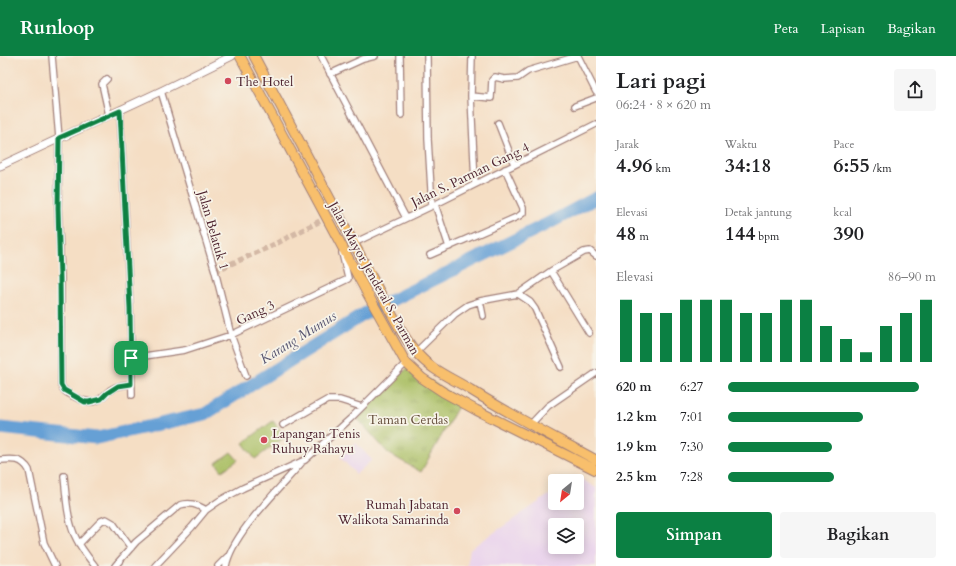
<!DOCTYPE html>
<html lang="id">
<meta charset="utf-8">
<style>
:root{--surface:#fff;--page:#f6f6f6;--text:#202124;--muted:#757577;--accent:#0b8043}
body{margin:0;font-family:Cardo,serif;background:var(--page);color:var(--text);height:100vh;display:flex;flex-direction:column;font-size:15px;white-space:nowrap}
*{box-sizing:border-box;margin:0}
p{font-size:13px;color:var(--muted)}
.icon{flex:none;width:22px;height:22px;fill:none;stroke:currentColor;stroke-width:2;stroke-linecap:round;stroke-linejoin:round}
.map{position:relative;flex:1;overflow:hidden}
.sheet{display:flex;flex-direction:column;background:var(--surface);width:360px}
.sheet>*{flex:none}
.needle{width:26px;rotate:210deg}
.controls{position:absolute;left:548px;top:418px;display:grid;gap:8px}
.controls a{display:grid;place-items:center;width:36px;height:36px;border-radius:4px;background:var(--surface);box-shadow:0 2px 10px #0003;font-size:20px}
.pin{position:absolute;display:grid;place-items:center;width:34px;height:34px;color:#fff;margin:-17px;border-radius:8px;box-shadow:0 2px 6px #0006}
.round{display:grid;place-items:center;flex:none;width:42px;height:42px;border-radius:4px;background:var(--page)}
.summary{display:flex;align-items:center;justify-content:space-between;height:68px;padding:0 20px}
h1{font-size:22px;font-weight:700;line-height:30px}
.stats{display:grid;grid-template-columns:repeat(3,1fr);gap:6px;height:68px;padding:4px 20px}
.stats div{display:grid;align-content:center}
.stats b{font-size:20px;font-weight:700}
.stats small{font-size:11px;font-weight:400}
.stats p{font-size:11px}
.chart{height:112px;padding:8px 20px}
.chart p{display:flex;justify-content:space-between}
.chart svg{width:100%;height:72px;margin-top:4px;stroke:var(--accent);stroke-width:6}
.action{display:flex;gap:8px;margin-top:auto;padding:8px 20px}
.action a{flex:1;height:46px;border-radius:4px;background:var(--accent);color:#fff;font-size:16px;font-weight:700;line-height:46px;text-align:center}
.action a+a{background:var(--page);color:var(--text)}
ul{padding:0 20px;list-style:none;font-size:13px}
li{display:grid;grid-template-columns:64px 48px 1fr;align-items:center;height:30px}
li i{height:10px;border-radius:5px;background:var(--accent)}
header{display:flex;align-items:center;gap:24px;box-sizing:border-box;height:56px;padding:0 20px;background:var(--accent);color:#fff}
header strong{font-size:19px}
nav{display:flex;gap:22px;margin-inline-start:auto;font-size:14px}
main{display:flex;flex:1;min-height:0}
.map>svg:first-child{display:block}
.built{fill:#e9d1ed;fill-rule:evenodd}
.park{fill:url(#park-tufts);stroke:#7a6e46}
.pitch{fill:#a9be62;stroke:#7a6e46}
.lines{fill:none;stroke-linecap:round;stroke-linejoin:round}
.river{stroke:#66a0d5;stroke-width:13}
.minor-tunnel{stroke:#d3b8a5;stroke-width:5.5;stroke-dasharray:5.5 3;stroke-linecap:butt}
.minor-casing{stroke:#a07e78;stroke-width:8}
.tertiary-casing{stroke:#a07e78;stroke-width:9}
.primary-casing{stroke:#a07e78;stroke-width:11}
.minor{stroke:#fff;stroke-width:5.5}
.tertiary{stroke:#fff;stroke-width:7}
.primary{stroke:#f8bf6c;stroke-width:9}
.route-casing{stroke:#fff;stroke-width:8}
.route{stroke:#0b8043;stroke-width:5}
.poi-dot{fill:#d1495b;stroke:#f7f3e8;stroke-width:1.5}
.labels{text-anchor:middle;stroke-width:3.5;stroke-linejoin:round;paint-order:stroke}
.poi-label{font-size:13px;fill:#4a1f2b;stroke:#f7f3e8;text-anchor:start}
.street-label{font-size:13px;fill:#4a1f2b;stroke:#f7f3e8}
.park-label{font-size:13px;fill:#664f3c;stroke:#f7f3e8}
.water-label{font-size:14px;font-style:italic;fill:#55536f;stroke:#f7f3e8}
</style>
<header>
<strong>Runloop</strong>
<nav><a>Peta</a><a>Lapisan</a><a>Bagikan</a></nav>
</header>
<main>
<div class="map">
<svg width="596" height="510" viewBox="0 0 596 510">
<defs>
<pattern id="park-tufts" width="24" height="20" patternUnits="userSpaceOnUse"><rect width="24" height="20" fill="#a9be62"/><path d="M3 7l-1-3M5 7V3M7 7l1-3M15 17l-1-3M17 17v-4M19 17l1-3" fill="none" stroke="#8c9a51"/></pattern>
</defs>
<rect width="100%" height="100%" fill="#f7f3e8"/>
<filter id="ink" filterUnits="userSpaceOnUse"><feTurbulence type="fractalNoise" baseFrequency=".025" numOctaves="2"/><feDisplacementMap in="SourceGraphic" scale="8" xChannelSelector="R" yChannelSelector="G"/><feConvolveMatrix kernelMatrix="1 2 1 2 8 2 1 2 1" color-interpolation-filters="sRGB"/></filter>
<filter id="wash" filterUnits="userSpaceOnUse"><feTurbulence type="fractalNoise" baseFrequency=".012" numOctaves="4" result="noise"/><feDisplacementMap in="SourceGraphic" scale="16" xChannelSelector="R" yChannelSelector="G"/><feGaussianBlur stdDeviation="0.9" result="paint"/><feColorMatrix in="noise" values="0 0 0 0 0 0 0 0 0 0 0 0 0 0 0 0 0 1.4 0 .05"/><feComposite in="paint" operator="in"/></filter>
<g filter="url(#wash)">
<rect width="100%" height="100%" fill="#f5dec4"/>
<path class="built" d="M 356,387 L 372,404 L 356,418 L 340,401 Z
M 576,420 L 596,432 L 596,510 L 467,510 L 470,493 L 555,435 L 555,447 L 577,447 L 577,425 L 569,425 ZM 555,469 L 577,469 L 577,491 L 555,491 Z"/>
<path class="park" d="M 409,311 L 461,345 L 421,416 L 388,397 L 358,363 L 392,325 Z"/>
<path class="pitch" d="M 273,365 L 285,381 L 255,403 L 243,387 Z
M 231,396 L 238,404 L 222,415 L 216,407 Z"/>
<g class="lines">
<path class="river" d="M 0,372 L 97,382 L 205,358 L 366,257 L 549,167 L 596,142"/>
</g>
</g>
<g filter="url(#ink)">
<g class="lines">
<path class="minor-tunnel" d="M 215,215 L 269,191 L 326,162"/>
<g class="minor-casing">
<path id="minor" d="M 52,0 L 59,82 L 58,152 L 61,222 L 61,329 C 63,335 68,337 73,340 C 81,344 91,349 100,343 C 105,340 107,335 112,333 C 118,329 125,329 131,328
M 321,0 L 406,162
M 400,0 L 401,59
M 427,0 L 428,83 L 432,150
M 472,0 L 471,40 L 475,128
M 578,0 L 596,36
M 330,18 L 363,3 L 375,0
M 107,23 L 102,28 L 109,59
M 161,35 L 215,215 L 231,279 L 246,320
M 471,40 L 491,42 L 492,24 L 495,21 L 504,23 L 518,22 L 528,15 L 578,0
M 575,50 L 596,42
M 120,55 L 130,252 L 132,339
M 498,67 L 514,108
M 435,148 L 449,191
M 354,187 L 432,150 L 596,68
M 430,199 L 519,160 L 523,157 L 523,152 L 505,113
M 551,215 L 589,277
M 518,238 L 530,246 L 535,253 L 561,311
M 480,245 L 483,260
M 416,296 L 455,258 L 468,249 L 480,245 L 518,238 L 551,215 L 584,196 L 590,195 L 596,200
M 131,302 L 185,294 L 231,279 L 348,223 L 348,222 L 342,197
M 283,369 L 327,344 L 340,344 L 362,351
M 530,369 L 548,350 L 596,317
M 0,404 C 13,403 22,402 29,414 L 44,487 L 55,510
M 64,420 C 66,439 67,461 74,478 C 79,490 87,500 95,510
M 79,488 L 101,465 L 106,463 L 113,467 L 131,492
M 115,510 L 136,486 L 180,449 C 190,446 196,448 206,454
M 155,510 L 192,471 L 206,454 L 219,445 L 243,432 L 305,404 L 350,363 L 406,307
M 218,510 L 227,501
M 226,510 C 233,476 280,433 303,405"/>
</g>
<g class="tertiary-casing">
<path id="tertiary" d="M 0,110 L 161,35 L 232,0"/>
</g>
<g class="primary-casing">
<path id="primary" d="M 240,0 L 367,237 L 406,307 L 422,322 L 443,336 L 476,354 L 596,414
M 254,0 L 384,244 C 394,262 403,281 416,296 C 430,314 452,322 471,334 C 511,359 554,381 596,404"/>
</g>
<use href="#minor" class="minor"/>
<use href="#tertiary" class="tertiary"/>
<use href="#primary" class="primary"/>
</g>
</g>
<g class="lines" filter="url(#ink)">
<g class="route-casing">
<path id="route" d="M 120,55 L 130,252 L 131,328 L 118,330 L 107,337 L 101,343 L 89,346 L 85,346 L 64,334 L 61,329 L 60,222 L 58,152 L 59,82 Z"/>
</g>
<use href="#route" class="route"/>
</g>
<g class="poi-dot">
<circle cx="228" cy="25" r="4"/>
<circle cx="264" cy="384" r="4"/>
<circle cx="457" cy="455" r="4"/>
</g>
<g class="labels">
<g class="poi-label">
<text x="236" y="30">The Hotel</text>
<text x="272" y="382">Lapangan Tenis<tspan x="272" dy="15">Ruhuy Rahayu</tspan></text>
<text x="449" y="453" text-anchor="end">Rumah Jabatan<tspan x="449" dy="15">Walikota Samarinda</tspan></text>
</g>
<g class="street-label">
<text transform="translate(470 118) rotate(-26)" y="5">Jalan S. Parman Gang 4</text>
<text transform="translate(214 174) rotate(74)" y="5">Jalan Belatuk 1</text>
<text transform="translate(375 222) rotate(61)" y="5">Jalan Mayor Jenderal S. Parman</text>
<text transform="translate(255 256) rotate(-25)" y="5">Gang 3</text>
</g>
<g class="park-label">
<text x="408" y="368">Taman Cerdas</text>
</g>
<g class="water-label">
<text transform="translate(298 281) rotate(-32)" y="5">Karang Mumus</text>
</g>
</g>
</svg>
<div class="controls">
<a><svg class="needle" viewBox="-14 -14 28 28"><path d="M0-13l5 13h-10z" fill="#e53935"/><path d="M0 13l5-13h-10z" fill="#757577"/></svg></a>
<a><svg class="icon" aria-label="layers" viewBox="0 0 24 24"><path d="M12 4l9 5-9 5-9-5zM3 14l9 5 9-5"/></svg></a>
</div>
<div class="pin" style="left:131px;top:302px;background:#1e9e55"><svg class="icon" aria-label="arrive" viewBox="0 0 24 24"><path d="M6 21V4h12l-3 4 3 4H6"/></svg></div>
</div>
<section class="sheet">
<div class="summary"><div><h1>Lari pagi</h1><p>06:24 · 8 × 620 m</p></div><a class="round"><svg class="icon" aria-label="share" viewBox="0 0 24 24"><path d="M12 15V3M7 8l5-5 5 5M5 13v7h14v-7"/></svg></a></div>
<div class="stats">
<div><p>Jarak</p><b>4.96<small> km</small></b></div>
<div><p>Waktu</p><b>34:18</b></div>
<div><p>Pace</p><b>6:55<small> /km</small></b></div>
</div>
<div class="stats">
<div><p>Elevasi</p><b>48<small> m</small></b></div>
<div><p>Detak jantung</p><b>144<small> bpm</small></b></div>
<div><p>kcal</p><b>390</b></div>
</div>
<div class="chart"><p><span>Elevasi</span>86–90 m</p>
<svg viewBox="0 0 160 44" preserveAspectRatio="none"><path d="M5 44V6M15 44V14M25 44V14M35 44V6M45 44V6M55 44V6M65 44V14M75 44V14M85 44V6M95 44V6M105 44V22M115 44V30M125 44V38M135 44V22M145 44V14M155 44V6"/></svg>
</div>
<ul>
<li><b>620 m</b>6:27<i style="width:92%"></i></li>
<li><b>1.2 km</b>7:01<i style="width:65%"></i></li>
<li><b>1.9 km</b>7:30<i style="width:50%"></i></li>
<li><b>2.5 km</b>7:28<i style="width:51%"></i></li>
</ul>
<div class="action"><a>Simpan</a><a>Bagikan</a></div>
</section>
</main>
